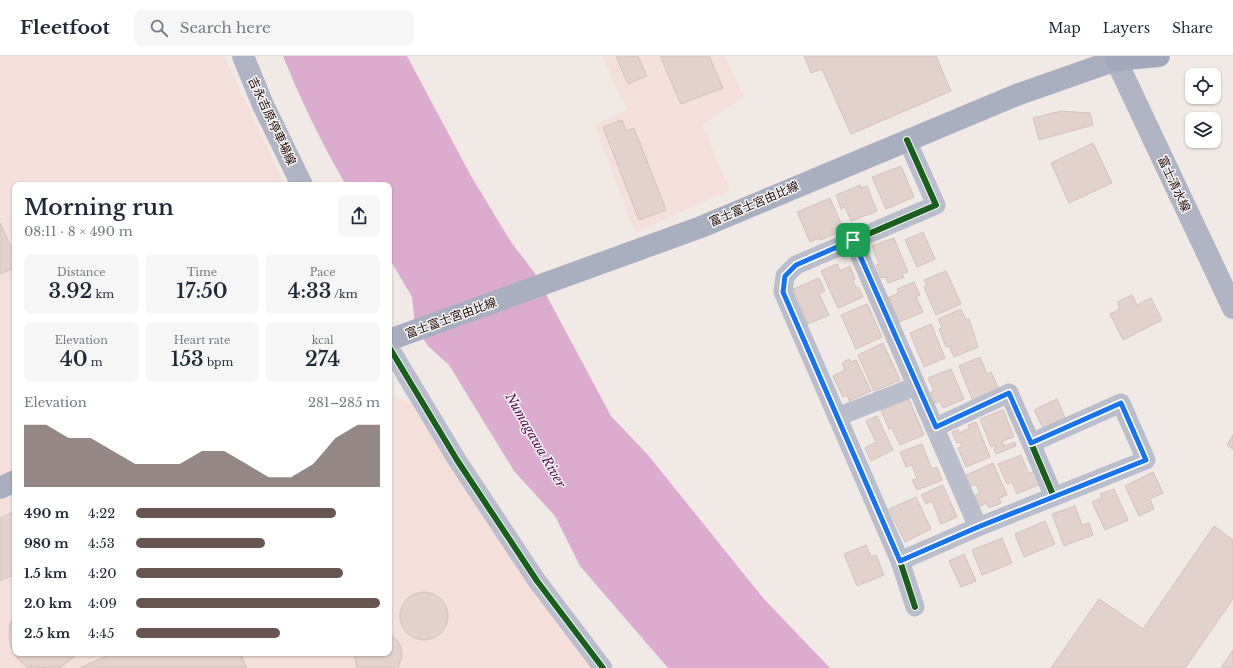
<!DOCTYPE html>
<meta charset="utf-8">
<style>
:root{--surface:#fff;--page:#f6f6f7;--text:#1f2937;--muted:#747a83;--line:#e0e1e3;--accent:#685552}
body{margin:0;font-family:"Libre Baskerville","Noto Sans JP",serif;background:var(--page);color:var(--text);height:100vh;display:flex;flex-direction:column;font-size:15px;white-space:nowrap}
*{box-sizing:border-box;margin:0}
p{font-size:13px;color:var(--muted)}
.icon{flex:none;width:22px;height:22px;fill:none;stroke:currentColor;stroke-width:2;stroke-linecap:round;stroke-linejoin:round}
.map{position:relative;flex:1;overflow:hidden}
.details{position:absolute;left:12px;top:126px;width:380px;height:474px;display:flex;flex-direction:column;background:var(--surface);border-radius:8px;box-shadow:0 1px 3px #0004}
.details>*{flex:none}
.fabs{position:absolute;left:1185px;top:12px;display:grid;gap:8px}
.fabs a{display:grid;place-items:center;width:36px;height:36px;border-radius:8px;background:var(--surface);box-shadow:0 1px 3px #0004;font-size:20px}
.pin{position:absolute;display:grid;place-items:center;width:34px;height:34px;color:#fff;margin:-17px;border-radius:8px;box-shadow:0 2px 6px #0006}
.round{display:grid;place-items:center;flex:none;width:42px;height:42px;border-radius:8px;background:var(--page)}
.head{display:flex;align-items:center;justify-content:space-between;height:68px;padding:0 12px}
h1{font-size:22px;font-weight:600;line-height:30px}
.stats{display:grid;grid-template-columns:repeat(3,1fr);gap:6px;height:68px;padding:4px 12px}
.stats div{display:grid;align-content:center;border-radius:8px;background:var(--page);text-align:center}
.stats b{font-size:20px;font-weight:600}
.stats small{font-size:11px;font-weight:400}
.stats p{font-size:11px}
.chart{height:112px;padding:8px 12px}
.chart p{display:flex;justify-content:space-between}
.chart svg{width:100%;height:72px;margin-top:4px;fill:var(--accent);opacity:.7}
ul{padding:0 12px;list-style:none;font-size:13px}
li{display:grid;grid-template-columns:64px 48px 1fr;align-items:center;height:30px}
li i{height:10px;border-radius:5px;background:var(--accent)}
header{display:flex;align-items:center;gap:24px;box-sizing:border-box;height:56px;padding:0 20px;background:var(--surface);border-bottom:1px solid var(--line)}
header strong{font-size:19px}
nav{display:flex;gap:22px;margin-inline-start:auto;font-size:14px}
.search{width:280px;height:36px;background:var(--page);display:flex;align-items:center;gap:10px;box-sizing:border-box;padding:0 14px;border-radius:8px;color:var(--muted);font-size:15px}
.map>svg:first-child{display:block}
.built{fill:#f5dfda}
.water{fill:#dbacd0}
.building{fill:#e3d1cd;stroke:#d3c2be}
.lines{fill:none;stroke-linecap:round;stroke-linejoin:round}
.street{stroke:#babdcc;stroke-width:19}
.secondary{stroke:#b0b4c5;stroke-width:22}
.primary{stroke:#aaaec1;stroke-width:22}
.highway{stroke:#a4a8bc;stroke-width:22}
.cycleway-casing{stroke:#f7f7f7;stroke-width:8}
.cycleway{stroke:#1b5e20;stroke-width:6}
.route-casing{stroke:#fff;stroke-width:8}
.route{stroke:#1a73e8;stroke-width:5}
.labels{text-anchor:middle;stroke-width:3;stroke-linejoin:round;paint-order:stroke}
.street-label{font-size:12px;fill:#1e0603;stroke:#f7f7f7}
.water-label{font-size:13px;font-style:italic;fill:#580c51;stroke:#f7f7f7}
</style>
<header>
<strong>Fleetfoot</strong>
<div class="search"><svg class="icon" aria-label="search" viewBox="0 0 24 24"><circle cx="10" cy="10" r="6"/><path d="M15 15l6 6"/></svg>Search here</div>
<nav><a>Map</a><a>Layers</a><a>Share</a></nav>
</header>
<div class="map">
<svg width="1233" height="612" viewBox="0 0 1233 612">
<rect width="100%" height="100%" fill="#f1e9e6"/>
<path class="built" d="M 0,0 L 224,0 L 285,129 L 15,129 L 15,416 L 0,422 Z
M 602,0 L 725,0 L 744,41 L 702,69 L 730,134 L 635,177 L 595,69 L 627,53 Z
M 389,338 L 410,347 L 523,517 L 598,612 L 0,612 L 0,444 L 15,438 L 15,597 L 389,597 Z"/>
<path class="water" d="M 283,0 L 407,0 L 471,120 L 511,186 L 534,216 L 611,360 L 648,399 L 764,543 L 830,612 L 668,612 L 580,510 L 555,460 L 514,415 L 449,309 L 428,290 L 415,270 L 412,241 L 389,202 L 389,129 L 346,129 C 322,88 301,45 283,0 Z"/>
<path class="building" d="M 616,0 L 638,0 L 647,20 L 628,28 Z
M 660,0 L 709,0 L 723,32 L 681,48 Z
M 804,0 L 936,0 L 951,35 L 851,78 L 822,13 L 811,17 Z
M 1061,55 L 1090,57 L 1093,69 L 1039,84 L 1033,62 Z
M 622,64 L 626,75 L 634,72 L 666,154 L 639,164 L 603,71 Z
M 1093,87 L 1112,127 L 1069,147 L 1051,107 Z
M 901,110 L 914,141 L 886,153 L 872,121 Z
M 860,129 L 861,132 L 867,130 L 877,155 L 851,165 L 845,151 L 841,153 L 836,139 Z
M 830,142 L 844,174 L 820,184 L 819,182 L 810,186 L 797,156 Z
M 0,167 L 15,200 L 15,212 L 0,218 Z
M 923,176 L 935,203 L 917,211 L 905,184 Z
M 894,182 L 908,216 L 902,218 L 904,221 L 888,227 L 886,221 L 881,222 L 876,209 L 879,208 L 872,190 Z
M 837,208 L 840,215 L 850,210 L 855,223 L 853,225 L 856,232 L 858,231 L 863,241 L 838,252 L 821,215 Z
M 946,215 L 961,248 L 936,259 L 924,231 L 927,230 L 924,224 Z
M 819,222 L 825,235 L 819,238 L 829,259 L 808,268 L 793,233 Z
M 914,226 L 920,239 L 916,241 L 923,256 L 899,266 L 889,241 L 899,237 L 897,233 Z
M 1132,239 L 1137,249 L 1151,242 L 1162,264 L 1123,284 L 1110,258 L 1120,253 L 1117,246 Z
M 867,248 L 882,281 L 856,293 L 841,259 Z
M 961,253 L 966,264 L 969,263 L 978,291 L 954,301 L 949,290 L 946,291 L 939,273 L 942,272 L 938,263 Z
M 931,268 L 945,302 L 924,311 L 910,277 Z
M 883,287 L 900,324 L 874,335 L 858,299 Z
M 980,301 L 987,318 L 991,316 L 999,333 L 973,345 L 959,310 Z
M 849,303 L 851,306 L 856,304 L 871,335 L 849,345 L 847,339 L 843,341 L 833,320 L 845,314 L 842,307 Z
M 951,313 L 964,343 L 943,352 L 940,345 L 935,347 L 931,336 L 934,335 L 928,322 Z
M 909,343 L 924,379 L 900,389 L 892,372 L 889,373 L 881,354 Z
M 1057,343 L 1065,362 L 1043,372 L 1034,354 Z
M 1003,354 L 1014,381 L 1002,385 L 1004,390 L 1015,386 L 1016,390 L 996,398 L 994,392 L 996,391 L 996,389 L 991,391 L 980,363 Z
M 877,360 L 893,394 L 871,405 L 865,392 L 876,386 L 866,365 Z
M 976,366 L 990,401 L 966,411 L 958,392 L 962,390 L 960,386 L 957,387 L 952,376 L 958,374 L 959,377 L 970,372 L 968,369 Z
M 1233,379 L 1233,393 L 1227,389 Z
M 922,388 L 932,413 L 937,411 L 942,424 L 917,434 L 912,424 L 917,423 L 912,409 L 906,411 L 900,396 Z
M 1021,399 L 1029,418 L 1034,415 L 1040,428 L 1017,438 L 1012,426 L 1007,428 L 998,408 Z
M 993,407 L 1007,439 L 999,442 L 1001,447 L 989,452 L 986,447 L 979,451 L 974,440 L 980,437 L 976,428 L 969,431 L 964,420 Z
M 1153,416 L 1163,437 L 1150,443 L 1154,453 L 1139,460 L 1125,430 Z
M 943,429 L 957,461 L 941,468 L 932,445 L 926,448 L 921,439 Z
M 1114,433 L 1128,464 L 1105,474 L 1092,446 L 1102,442 L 1100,438 Z
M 916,441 L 931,473 L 905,486 L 889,453 Z
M 1075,450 L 1082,469 L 1089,467 L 1093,479 L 1064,490 L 1052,458 Z
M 15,455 L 15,518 L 0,525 L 0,462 Z
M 1045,465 L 1055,488 L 1024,501 L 1015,478 Z
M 1214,470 L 1233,484 L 1233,543 L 1185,612 L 1051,612 L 1099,543 L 1143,573 Z
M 1002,482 L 1012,507 L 982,519 L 972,494 Z
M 866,489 L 871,501 L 876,499 L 884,519 L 857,530 L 844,498 Z
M 964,498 L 976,525 L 961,531 L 949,505 Z
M400 560a24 24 0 1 1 48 0a24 24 0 1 1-48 0Z
M 15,559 L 15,597 L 76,597 L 73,602 L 59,612 L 27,611 L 18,603 L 11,592 L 9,580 L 10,568 Z
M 389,578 L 397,584 L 401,591 L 402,600 L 398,612 L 357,612 L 354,597 L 389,597 Z
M 1233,594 L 1233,612 L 1221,612 Z
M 113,597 L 240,597 L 247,612 L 80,612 Z"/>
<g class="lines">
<path class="street" d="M 907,84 L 936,149 L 796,209 L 785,220 L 783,236 L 900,505 L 915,551
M 853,184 L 978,471
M 389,291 L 457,404 L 537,525 L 603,612
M 837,361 L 916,330
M 936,371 L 1009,337 L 1031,387
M 900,505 L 978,471 L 1146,404 L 1121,347 L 1031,387 L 1054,441"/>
<path class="secondary" d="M 243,0 L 263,49 L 302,129
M 1116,4 L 1233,252"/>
<path class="primary" d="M 389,284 L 701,171 L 1019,38 L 1116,4
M 0,432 L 15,425"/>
<path class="highway" d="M 1116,4 L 1159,0"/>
<g class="cycleway-casing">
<path id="cycleway" d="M 907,84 L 936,149 L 796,209 L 785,220 L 783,236 L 900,505 L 915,551
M 389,291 L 457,404 L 537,525 L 603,612
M 900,505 L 978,471 L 1146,404 L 1121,347 L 1031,387 L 1054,441"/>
</g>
<use href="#cycleway" class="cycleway"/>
</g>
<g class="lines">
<g class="route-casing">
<path id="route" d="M 853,184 L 936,371 L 1009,337 L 1031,387 L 1121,347 L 1146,404 L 978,471 L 900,505 L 783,236 L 785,220 L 796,209 Z"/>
</g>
<use href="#route" class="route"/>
</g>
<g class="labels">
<g class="street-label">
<text transform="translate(272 65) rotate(65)" y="4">吉永吉原停車場線</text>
<text transform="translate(1174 128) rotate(65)" y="4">富士清水線</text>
<text transform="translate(754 148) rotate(-23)" y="4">富士富士宮由比線</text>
<text transform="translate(451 262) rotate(-20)" y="4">富士富士宮由比線</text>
</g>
<g class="water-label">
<text transform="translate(536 384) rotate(60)" y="5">Numagawa River</text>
</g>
</g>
</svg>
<div class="fabs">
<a><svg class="icon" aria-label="locate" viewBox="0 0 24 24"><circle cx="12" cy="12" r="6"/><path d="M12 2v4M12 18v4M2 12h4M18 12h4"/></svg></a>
<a><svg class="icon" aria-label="layers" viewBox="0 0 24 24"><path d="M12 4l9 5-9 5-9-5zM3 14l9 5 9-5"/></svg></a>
</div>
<div class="pin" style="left:853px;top:184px;background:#1e9e55"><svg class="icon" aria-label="arrive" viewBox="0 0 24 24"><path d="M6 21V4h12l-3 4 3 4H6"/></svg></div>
<section class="details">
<div class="head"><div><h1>Morning run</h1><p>08:11 · 8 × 490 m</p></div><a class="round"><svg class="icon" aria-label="share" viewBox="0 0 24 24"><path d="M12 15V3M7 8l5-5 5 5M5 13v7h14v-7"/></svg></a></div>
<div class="stats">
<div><p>Distance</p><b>3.92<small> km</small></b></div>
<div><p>Time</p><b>17:50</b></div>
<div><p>Pace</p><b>4:33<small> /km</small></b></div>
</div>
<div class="stats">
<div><p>Elevation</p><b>40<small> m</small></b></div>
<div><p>Heart rate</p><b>153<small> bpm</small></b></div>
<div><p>kcal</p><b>274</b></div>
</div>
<div class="chart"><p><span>Elevation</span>281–285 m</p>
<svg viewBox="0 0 160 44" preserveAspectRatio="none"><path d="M0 44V6L10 6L20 14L30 14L40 22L50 30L60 30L70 30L80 22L90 22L100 30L110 38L120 38L130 30L140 14L150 6L160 6V44z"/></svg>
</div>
<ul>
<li><b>490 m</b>4:22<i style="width:82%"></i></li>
<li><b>980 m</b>4:53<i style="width:53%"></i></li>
<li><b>1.5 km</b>4:20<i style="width:85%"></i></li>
<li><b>2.0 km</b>4:09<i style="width:100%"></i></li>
<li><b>2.5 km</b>4:45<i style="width:59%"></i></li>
</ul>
</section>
</div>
